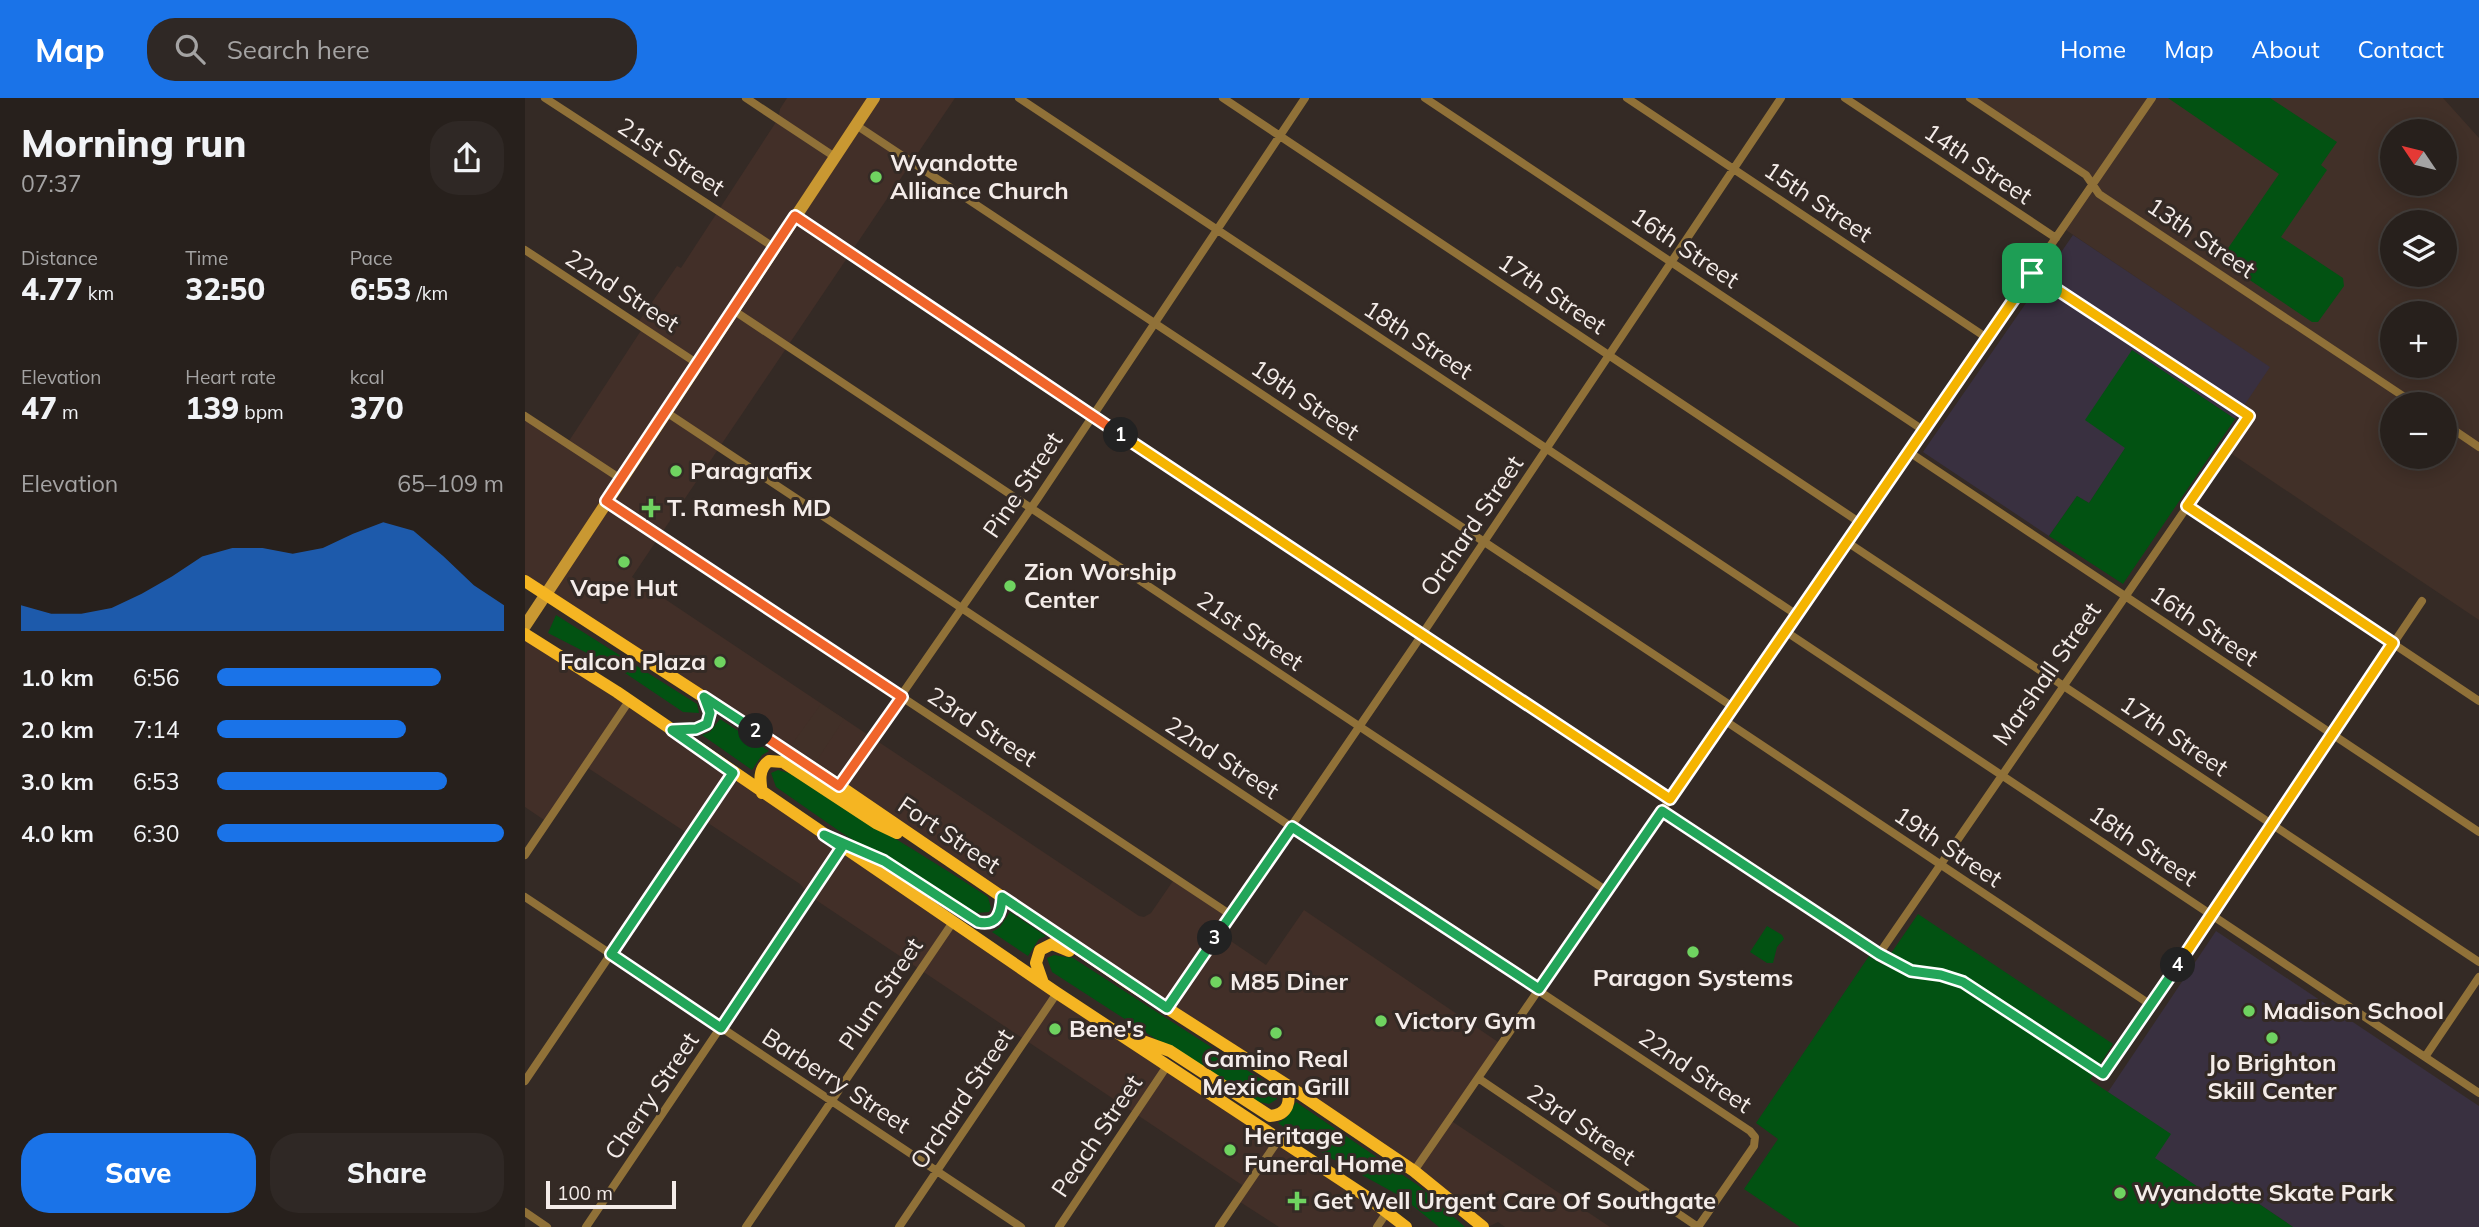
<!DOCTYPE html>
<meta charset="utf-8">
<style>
:root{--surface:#27201c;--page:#2f2825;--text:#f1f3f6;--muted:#a4a3a3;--line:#433e3b;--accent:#1a73e8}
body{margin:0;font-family:Mulish,sans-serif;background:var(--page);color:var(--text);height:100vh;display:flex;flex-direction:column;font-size:26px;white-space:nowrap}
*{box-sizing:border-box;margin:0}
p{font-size:23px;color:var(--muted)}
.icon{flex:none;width:38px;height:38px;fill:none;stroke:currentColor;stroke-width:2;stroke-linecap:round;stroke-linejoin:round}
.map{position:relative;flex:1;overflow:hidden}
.side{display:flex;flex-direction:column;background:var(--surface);width:525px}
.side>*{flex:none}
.needle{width:46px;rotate:305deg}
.controls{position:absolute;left:1855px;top:21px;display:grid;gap:14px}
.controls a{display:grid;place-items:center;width:77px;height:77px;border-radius:50%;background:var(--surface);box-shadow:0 4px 18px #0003,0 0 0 2px var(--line);font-size:35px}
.scale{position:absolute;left:21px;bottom:18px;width:130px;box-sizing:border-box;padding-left:7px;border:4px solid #f4ece9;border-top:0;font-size:19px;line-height:24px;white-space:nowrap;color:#f4ece9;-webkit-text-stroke:5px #342a25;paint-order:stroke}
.pin{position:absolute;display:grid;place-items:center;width:60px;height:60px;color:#fff;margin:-30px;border-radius:14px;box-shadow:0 4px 10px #0006}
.km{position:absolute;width:35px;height:35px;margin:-18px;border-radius:50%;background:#222;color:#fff;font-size:19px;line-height:35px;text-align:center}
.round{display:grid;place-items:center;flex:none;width:74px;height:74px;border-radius:28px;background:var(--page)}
.summary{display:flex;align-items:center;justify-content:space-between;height:119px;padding:0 21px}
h1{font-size:38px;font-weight:800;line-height:52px}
.figures{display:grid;grid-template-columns:repeat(3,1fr);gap:10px;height:119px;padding:7px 21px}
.figures div{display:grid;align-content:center}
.figures b{font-size:30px;font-weight:800}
.figures small{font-size:19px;font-weight:400}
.figures p{font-size:19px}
.chart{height:196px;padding:14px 21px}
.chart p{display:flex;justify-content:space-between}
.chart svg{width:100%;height:126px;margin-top:7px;fill:var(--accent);opacity:.7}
.button{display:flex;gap:14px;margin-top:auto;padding:14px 21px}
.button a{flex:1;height:80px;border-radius:28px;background:var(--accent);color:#fff;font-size:28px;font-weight:800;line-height:80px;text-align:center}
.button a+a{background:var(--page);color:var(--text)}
ul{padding:0 21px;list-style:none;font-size:23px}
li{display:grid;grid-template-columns:112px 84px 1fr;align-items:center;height:52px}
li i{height:18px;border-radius:9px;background:var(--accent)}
header{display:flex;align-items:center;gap:42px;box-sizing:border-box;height:98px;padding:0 35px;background:var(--accent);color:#fff}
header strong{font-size:33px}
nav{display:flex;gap:38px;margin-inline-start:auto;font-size:24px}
.search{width:490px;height:63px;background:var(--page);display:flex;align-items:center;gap:18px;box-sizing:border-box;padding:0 24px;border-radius:28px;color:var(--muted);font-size:26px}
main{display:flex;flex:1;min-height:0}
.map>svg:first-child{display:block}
.commercial{fill:#422f28}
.built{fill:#413028;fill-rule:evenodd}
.education{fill:#393040}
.green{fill:#025212}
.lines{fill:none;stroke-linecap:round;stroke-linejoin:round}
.minor{stroke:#907138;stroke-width:8}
.secondary{stroke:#c99832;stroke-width:12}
.primary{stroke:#f5b522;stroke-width:12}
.split-1-casing{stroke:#fff;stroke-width:14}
.split-2-casing{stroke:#fff;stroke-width:14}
.split-3-casing{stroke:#fff;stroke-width:14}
.split-4-casing{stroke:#fff;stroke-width:14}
.split-5-casing{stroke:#fff;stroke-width:14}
.split-1{stroke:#f5b400;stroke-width:9}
.split-2{stroke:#f0652b;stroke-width:9}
.split-3{stroke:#22a559;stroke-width:9}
.split-4{stroke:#22a559;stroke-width:9}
.split-5{stroke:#f5b400;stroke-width:9}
.poi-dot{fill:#6fd360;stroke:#342a25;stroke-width:2.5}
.labels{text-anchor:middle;stroke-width:6;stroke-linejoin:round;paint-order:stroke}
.street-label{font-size:24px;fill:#f4ece9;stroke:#342a25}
.poi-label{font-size:24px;font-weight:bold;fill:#f4ece9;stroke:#342a25;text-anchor:start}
</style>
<header>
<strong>Map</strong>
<div class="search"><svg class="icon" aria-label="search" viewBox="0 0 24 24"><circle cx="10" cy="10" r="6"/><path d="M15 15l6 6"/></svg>Search here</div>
<nav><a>Home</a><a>Map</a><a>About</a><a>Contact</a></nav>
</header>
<main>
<section class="side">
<div class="summary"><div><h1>Morning run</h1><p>07:37</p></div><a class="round"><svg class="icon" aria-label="share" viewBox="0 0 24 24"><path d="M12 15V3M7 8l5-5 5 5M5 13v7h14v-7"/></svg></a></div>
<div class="figures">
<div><p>Distance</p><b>4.77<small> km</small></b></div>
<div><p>Time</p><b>32:50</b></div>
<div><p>Pace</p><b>6:53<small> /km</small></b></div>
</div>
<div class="figures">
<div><p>Elevation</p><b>47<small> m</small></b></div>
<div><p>Heart rate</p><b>139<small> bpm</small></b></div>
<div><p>kcal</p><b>370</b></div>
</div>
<div class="chart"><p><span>Elevation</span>65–109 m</p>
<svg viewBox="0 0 160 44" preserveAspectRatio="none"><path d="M0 44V35L10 38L20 38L30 36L40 31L50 25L60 18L70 15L80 15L90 17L100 15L110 10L120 6L130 9L140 18L150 28L160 35V44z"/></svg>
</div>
<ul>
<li><b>1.0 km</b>6:56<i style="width:78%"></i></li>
<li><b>2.0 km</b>7:14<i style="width:66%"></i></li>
<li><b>3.0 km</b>6:53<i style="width:80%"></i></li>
<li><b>4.0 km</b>6:30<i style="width:100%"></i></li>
</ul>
<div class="button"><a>Save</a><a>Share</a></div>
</section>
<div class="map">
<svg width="1954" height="1129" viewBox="0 0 1954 1129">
<rect width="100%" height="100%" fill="#342a25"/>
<path class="commercial" d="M 262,0 L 430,0 L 107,479 L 614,818 L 619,819 L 626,815 L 650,780 L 706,817 L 694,835 L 741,867 L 779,812 L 976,946 L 925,1022 L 1085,1129 L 980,1129 L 973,1124 L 963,1129 L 0,483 L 0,318 L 42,346 L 117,231 L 112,226 L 152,168 L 156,170 L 253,21 L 255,11 Z
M 0,536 L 881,1129 L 754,1129 L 712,1102 L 720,1089 L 285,798 L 275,786 L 177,721 L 165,737 L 60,668 L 22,724 L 0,709 Z"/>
<path class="built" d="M 1445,0 L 1918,0 L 1954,40 L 1954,522 L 1701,352 L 1723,319 L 1715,313 L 1744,269 L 1538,130 L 1567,87 L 1561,77 ZM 1867,33 L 1920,33 L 1920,86 L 1867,86 ZM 1867,124 L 1920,124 L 1920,177 L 1867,177 ZM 1867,215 L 1920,215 L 1920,268 L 1867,268 ZM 1867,306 L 1920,306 L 1920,359 L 1867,359 Z
M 296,606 L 319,621 L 287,670 L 262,653 Z"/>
<path class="education" d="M 1548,137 L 1745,269 L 1710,321 L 1606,252 L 1601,349 L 1564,405 L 1552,398 L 1524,438 L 1398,354 Z
M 1691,833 L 1954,1008 L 1954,1129 L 1768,1129 L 1709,1089 L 1698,1106 L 1629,1060 L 1645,1036 L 1583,994 Z"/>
<path class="green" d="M 1643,0 L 1745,0 L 1812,44 L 1796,67 L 1802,72 L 1756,139 L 1818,180 L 1819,188 L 1793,224 L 1787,224 L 1695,162 L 1754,76 Z
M 1607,252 L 1710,321 L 1598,486 L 1524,438 L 1552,398 L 1564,405 L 1600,350 L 1560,322 Z
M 31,517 L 172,606 L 174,615 L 158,614 L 97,573 L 23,535 Z
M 195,621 L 244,653 L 237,657 L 227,672 L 177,637 L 185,634 Z
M 253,672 L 264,675 C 330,717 398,756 463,799 L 466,810 L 464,814 L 451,815 L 444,812 L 317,735 L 251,689 L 246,675 Z
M 485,814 L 521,838 L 514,841 L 503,858 L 467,834 L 475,829 Z
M 1393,816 L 1588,946 L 1565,982 L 1646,1036 L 1630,1060 L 1697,1105 L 1709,1089 L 1768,1129 L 1275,1129 L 1219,1091 L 1253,1041 L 1231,1025 L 1344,858 L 1358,867 Z
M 1242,828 L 1257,837 L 1259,841 L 1252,849 L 1248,865 L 1242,865 L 1225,854 Z
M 529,857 L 548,860 L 748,989 L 752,1001 L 744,1006 L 725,1002 L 527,874 L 522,860 Z
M 771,1004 L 894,1088 L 940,1129 L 914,1129 L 877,1099 L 804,1059 L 753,1025 L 761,1020 Z"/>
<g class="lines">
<path class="minor" d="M 20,0 L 250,150
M 221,0 L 310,59
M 494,0 L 1272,517
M 698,0 L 1334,424
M 900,0 L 1398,332
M 1102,0 L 1462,240
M 1320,0 L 1531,140
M 1445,0 L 1561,77 L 1574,96 L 1890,306
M 331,27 L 1208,609
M 270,118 L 1145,701
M 0,152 L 173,266
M 208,212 L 1082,793
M 141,314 L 1225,1033 L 1230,1039 L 1229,1048 L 1173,1129
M 0,318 L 96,381
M 1920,326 L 1954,349
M 1384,354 L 1954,734
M 81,403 L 706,817
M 1662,408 L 1954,603
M 1322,444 L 1954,864
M 1260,533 L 1954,995
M 1199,622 L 1626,907
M 314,687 L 513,400 L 780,0
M 1137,713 L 1354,856 L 1386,873 L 1416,877 L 1438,884 L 1578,976 L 1897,503
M 0,757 L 104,603
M 0,799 L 496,1129
M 1354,856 L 1724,319 L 1507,175
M 642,910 L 890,547 L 1256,0
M 1900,959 L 1954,879
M 953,980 L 1173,1129
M 0,983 L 208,675
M 889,1073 L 1627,0
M 0,1114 L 22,1129
M 61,1129 L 317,749
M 221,1129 L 428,824
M 374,1129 L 532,895
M 534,1129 L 642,968
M 694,1129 L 754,1041
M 852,1129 L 862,1114"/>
<path class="secondary" d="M 0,528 L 349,0"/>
<path class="primary" d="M 0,483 L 297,676 L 606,887 L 762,987 L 889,1073 L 958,1129
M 0,536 L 92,594 L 532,895 L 842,1099 L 881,1129
M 147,633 L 171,631 L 182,626 L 185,615 L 179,599
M 237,695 C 235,683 233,671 244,663 L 258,664 L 351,725 L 372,735
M 329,750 L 359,763 L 453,824 C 472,828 476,816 477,799
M 518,885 L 511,865 L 515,852 L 527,846 L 544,853
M 609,940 L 645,953 L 745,1018 C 764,1017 766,1003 762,987"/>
</g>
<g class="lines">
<g class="split-1-casing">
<path id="split-1" d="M 596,337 L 1145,701 L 1507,175"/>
</g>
<g class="split-2-casing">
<path id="split-2" d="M 231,633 L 314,688 L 377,599 L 81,403 L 270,118 L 596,337"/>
</g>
<g class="split-3-casing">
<path id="split-3" d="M 231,633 L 179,599 L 185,615 L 182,626 L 171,631 L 147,632 L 208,675 L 86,856 L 196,930 L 317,749 L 299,737 L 359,763 L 453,824 C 472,828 476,816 477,799 L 642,910 L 690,840"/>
</g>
<g class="split-4-casing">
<path id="split-4" d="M 690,840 L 767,729 L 1014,891 L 1137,713 L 1354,856 L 1386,873 L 1416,877 L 1438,884 L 1578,976 L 1653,867"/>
</g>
<g class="split-5-casing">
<path id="split-5" d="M 1507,175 L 1724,318 L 1662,408 L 1868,545 L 1653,867"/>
</g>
<use href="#split-1" class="split-1"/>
<use href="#split-2" class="split-2"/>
<use href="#split-3" class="split-3"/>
<use href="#split-4" class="split-4"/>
<use href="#split-5" class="split-5"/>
</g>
<g class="poi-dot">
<circle cx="351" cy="79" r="7"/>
<circle cx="151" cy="373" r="7"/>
<path d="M122.5 399.5h7v7h7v7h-7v7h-7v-7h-7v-7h7z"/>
<circle cx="99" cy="464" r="7"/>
<circle cx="485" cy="488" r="7"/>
<circle cx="195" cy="564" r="7"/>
<circle cx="1168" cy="854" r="7"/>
<circle cx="691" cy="884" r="7"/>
<circle cx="1724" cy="913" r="7"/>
<circle cx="856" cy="923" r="7"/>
<circle cx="530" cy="931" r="7"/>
<circle cx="751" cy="935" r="7"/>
<circle cx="1747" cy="940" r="7"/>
<circle cx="705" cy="1052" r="7"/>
<circle cx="1595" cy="1095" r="7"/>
<path d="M768.5 1092.5h7v7h7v7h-7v7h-7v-7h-7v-7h7z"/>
</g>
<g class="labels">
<g class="street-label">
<text transform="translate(146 59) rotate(33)" y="8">21st Street</text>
<text transform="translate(1453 66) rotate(34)" y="8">14th Street</text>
<text transform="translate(1293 104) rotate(34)" y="8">15th Street</text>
<text transform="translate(1676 140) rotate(34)" y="8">13th Street</text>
<text transform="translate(1160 150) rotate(34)" y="8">16th Street</text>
<text transform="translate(97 193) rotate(33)" y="8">22nd Street</text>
<text transform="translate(1027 196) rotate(34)" y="8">17th Street</text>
<text transform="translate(893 242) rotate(33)" y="8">18th Street</text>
<text transform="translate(780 302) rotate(34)" y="8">19th Street</text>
<text transform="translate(498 387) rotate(-56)" y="8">Pine Street</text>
<text transform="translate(947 428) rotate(-56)" y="8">Orchard Street</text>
<text transform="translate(1679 528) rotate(34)" y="8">16th Street</text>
<text transform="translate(725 533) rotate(34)" y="8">21st Street</text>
<text transform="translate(1522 576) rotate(-55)" y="8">Marshall Street</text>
<text transform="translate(457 629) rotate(33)" y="8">23rd Street</text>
<text transform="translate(1649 638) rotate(34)" y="8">17th Street</text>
<text transform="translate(697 660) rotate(33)" y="8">22nd Street</text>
<text transform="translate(424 737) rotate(34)" y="8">Fort Street</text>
<text transform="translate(1618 748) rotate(34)" y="8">18th Street</text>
<text transform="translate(1423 749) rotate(34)" y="8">19th Street</text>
<text transform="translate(356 896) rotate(-56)" y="8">Plum Street</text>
<text transform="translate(1170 973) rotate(34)" y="8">22nd Street</text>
<text transform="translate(311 983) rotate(33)" y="8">Barberry Street</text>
<text transform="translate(127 998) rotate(-56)" y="8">Cherry Street</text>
<text transform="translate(437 1001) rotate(-56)" y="8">Orchard Street</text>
<text transform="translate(1056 1027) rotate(34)" y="8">23rd Street</text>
<text transform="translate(572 1038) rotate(-56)" y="8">Peach Street</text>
</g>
<g class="poi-label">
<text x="365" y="73">Wyandotte<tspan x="365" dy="28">Alliance Church</tspan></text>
<text x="165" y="381">Paragrafix</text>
<text x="142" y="418">T. Ramesh MD</text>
<text x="499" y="482">Zion Worship<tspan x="499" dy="28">Center</tspan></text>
<text x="99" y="498" text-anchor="middle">Vape Hut</text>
<text x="181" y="572" text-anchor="end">Falcon Plaza</text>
<text x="1168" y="888" text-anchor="middle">Paragon Systems</text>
<text x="705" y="892">M85 Diner</text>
<text x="1738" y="921">Madison School</text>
<text x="870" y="931">Victory Gym</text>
<text x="544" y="939">Bene's</text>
<text x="751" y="969" text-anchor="middle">Camino Real<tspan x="751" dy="28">Mexican Grill</tspan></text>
<text x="1747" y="973" text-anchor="middle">Jo Brighton<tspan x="1747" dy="28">Skill Center</tspan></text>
<text x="719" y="1046">Heritage<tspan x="719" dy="28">Funeral Home</tspan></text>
<text x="1609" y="1103">Wyandotte Skate Park</text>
<text x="788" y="1111">Get Well Urgent Care Of Southgate</text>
</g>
</g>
</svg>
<div class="controls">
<a><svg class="needle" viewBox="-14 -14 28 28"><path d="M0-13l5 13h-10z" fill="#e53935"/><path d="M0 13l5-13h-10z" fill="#a4a3a3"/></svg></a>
<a><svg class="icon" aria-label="layers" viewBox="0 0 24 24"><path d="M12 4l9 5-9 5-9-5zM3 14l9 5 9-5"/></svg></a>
<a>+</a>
<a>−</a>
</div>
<div class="scale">100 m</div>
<div class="pin" style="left:1507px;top:175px;background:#1e9e55"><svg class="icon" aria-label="arrive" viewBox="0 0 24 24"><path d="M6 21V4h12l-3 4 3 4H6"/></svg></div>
<b class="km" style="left:596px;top:337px">1</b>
<b class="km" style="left:231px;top:633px">2</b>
<b class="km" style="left:690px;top:840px">3</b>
<b class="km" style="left:1653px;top:867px">4</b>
</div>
</main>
